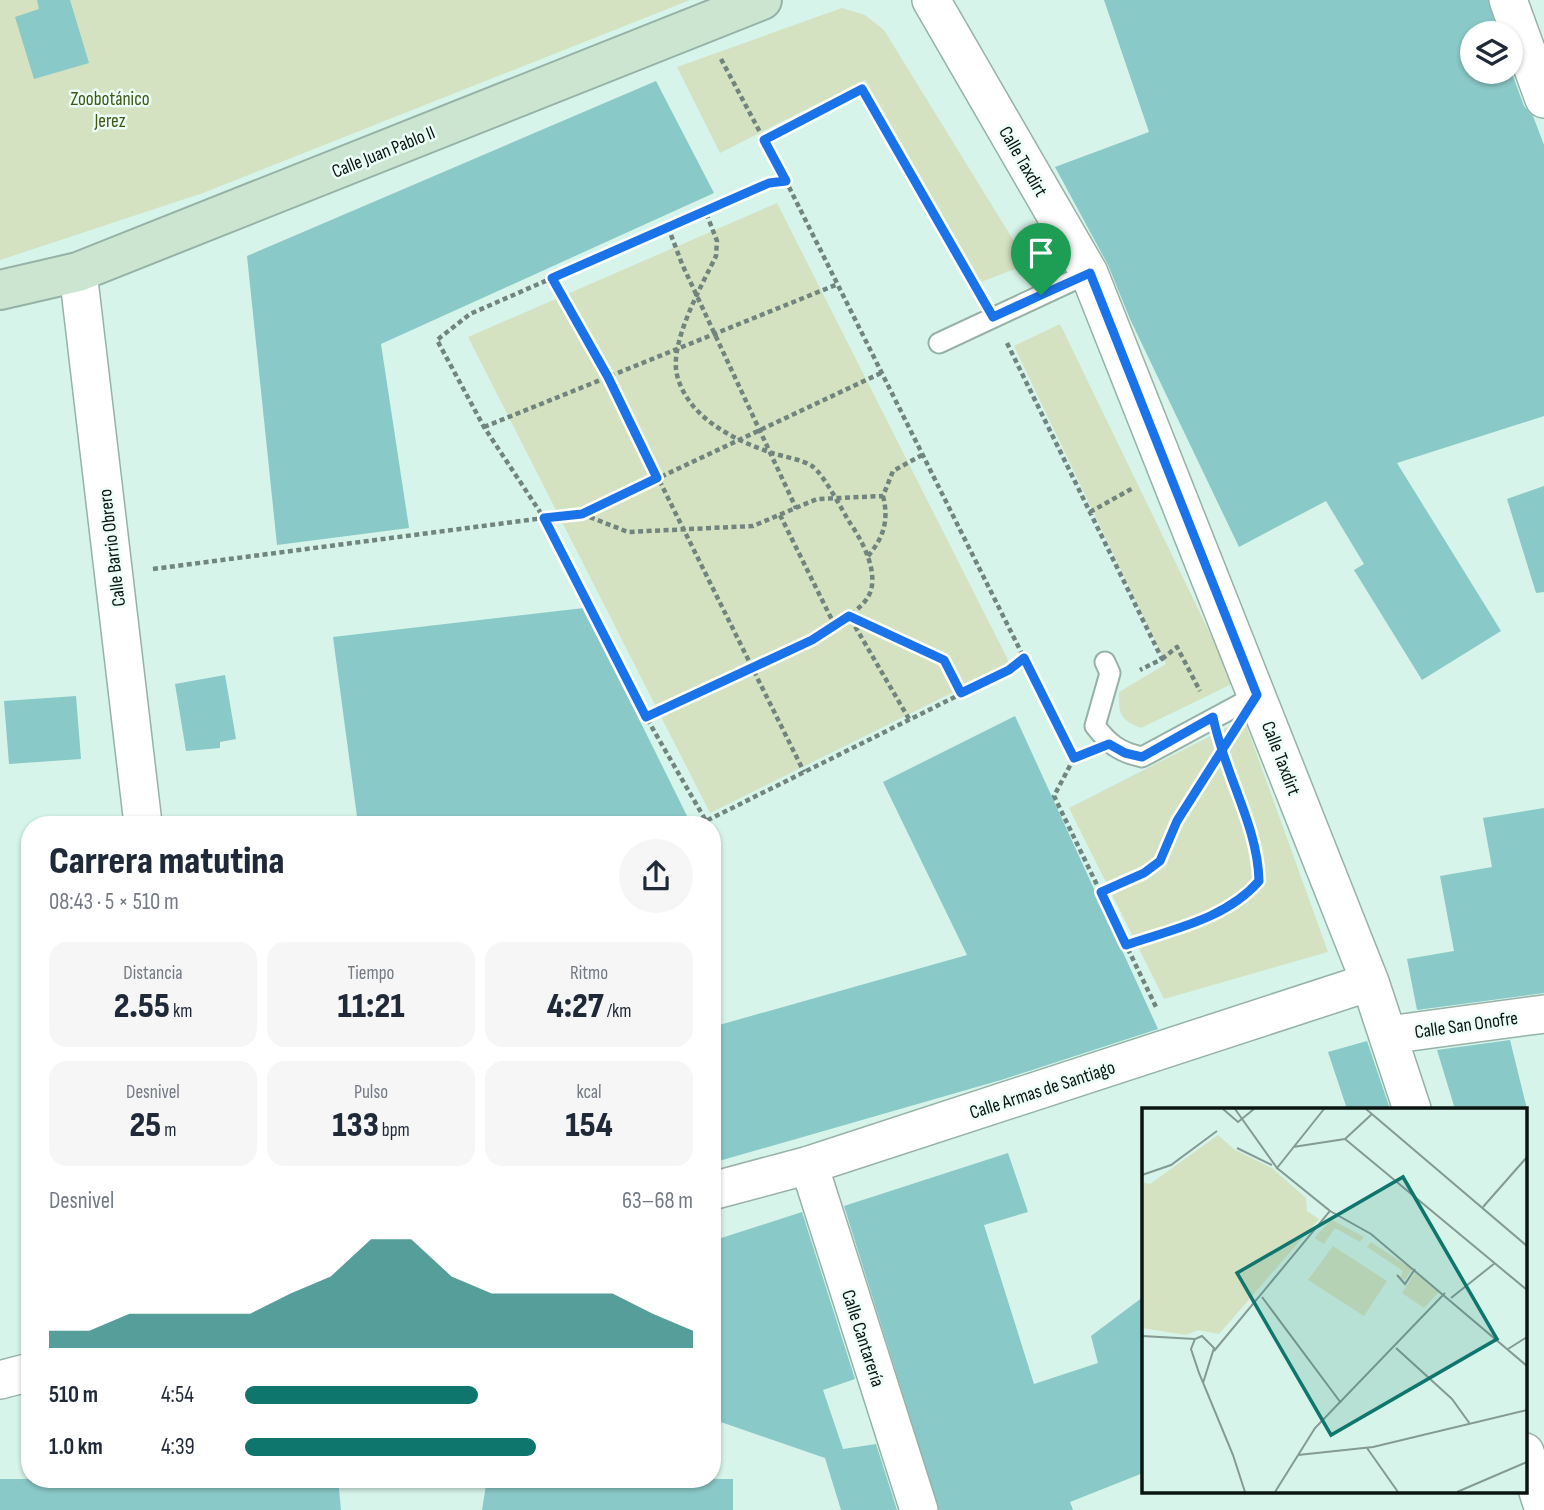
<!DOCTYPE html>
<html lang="es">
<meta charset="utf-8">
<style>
:root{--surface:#fff;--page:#f6f6f7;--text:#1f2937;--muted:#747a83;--accent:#0f766e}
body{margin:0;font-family:"Sofia Sans Condensed",sans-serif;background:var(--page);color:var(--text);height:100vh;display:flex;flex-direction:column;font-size:26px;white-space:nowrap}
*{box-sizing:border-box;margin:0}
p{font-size:23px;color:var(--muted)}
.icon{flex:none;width:38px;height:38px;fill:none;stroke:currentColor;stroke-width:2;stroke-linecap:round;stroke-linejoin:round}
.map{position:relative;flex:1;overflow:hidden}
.details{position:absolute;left:21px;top:816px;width:700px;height:672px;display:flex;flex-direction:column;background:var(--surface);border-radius:28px;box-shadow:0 2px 5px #0004}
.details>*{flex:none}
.controls{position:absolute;left:1460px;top:21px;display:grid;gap:14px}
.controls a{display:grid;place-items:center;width:63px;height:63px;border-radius:50%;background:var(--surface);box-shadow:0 2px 5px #0004;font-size:35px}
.pin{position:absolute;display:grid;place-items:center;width:60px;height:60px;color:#fff;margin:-72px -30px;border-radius:50% 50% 50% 0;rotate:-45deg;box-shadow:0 0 7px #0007}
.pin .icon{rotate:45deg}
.round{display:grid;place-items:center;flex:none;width:74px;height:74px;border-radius:37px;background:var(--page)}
.head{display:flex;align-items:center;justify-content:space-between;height:119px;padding:0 28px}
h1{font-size:38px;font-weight:800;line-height:52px}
.metrics{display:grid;grid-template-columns:repeat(3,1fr);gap:10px;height:119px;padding:7px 28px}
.metrics div{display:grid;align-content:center;border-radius:18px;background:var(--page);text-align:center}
.metrics b{font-size:35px;font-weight:800}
.metrics small{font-size:19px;font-weight:400}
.metrics p{font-size:19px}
.chart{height:196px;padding:14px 28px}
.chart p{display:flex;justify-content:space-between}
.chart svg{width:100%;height:126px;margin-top:7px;fill:var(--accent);opacity:.7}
ul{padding:0 28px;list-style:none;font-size:23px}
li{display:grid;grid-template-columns:112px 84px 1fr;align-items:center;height:52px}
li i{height:18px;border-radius:9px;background:var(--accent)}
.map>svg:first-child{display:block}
.green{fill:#d4e2c1}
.building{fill:#89c9c7}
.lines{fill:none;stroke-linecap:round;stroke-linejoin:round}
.service-casing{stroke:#96b2a7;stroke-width:23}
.minor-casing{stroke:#96b2a7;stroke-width:40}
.secondary-casing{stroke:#96b2a7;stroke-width:42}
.path{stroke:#71857e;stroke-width:4.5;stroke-dasharray:5 3.5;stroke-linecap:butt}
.service{stroke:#fff;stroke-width:19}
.minor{stroke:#fff;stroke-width:37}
.secondary{stroke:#cbe5d1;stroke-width:38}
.route-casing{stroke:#fff;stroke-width:14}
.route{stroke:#1a73e8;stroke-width:9}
.labels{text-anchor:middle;stroke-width:5;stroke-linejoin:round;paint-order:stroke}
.park-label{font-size:19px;fill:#405613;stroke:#ecfef7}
.street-label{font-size:19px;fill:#0a1411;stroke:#ecfef7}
.inset-road{fill:none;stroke:#849a93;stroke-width:2}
.view{fill:#0f766e;fill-opacity:0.15;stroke:#0f766e;stroke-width:3.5}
.inset-edge{fill:none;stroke:#0a1411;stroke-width:3.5}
</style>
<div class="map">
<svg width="1544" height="1510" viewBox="0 0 1544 1510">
<rect width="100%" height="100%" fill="#d6f4e9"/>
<path class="green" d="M 0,0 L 690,0 L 203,193 L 0,260 Z
M 842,8 L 865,15 L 884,30 L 1028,264 L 981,282 L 865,80 L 720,153 L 677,67 Z
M 777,203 L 1010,664 L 710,813 L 468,337 Z
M 1060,324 L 1234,683 L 1141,728 C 1121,721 1118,713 1119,692 L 1166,664 L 1014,346 Z
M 1244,719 L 1328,952 L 1164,999 L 1069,808 Z"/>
<path class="building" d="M 37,0 L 70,0 L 89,63 L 34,79 L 15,17 L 39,9 Z
M 1104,0 L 1488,0 L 1498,33 L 1472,33 L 1472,72 L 1510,72 L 1510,68 L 1524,106 L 1533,116 L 1544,145 L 1544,416 L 1397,463 L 1501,631 L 1422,680 L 1354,570 L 1364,564 L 1326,501 L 1239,547 L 1130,319 L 1108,265 L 1055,167 L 1149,132 Z
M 656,81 L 714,193 L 381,344 L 409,528 L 277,545 L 247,256 Z
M 1544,486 L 1544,592 L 1536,593 L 1507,499 Z
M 584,608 L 691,824 L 358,824 L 333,637 Z
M 225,675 L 236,739 L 220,742 L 220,748 L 186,751 L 175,684 Z
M 76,696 L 81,759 L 9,764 L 4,701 Z
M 1015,716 L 1158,1029 L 1001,1080 L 712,1163 L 712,1027 L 967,955 L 883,782 Z
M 1544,808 L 1544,993 L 1417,1010 L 1407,959 L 1454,951 L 1440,876 L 1492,867 L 1483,818 Z
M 1510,1040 L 1527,1109 L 1455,1109 L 1437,1050 Z
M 1367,1041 L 1390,1109 L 1347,1109 L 1328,1052 Z
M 1008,1153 L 1028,1212 L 984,1225 L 1034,1384 L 1098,1363 L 1091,1336 L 1143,1297 L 1143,1473 L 1070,1502 L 1073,1510 L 939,1510 L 844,1206 Z
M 802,1212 L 855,1379 L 823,1390 L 843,1449 L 876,1444 L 897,1510 L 841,1510 L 825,1458 L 712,1419 L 712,1241 Z
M 0,1479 L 338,1479 L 341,1510 L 0,1510 Z
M 487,1479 L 733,1479 L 733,1510 L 482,1510 Z"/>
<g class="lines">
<g class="service-casing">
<path id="service" d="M 939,343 L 1089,273
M 1105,662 L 1110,673 L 1095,726 C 1109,744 1119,752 1142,757 L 1257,695"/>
</g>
<g class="minor-casing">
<path id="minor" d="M 931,0 L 1089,273 L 1370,982 L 1412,1109
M 1508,0 L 1544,99
M 78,272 L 143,824
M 1388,1035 L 1544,1014
M 809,1165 L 919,1510
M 712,1191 L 809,1165 L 1370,982
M 0,1380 L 30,1372
M 1525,1452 L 1544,1510"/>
</g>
<g class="secondary-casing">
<path id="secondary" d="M 0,290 L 78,272 L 762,0"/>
</g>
<path class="path" d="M 721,59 L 786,181
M 764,140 L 862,89 L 979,293
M 668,227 L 682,264 L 796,508
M 552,278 L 608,377 L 804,772
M 1007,343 L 1162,659 L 1140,670
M 881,373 L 582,514 L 544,518 L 646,717 L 706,821 L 1009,670 L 1024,658
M 484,427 L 838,284
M 1090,512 L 1133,488
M 582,514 L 628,532 L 753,526 L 817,499 L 883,496 L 893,471 L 922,455
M 780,515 L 835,626
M 868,556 C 884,537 889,520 883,496
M 153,569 L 544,518 L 484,427 L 437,340 L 470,314 L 769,183 L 786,181 L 1065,740
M 1162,659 L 1177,647 L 1200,691
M 646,717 C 693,695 845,635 868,597 C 881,575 862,540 850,523 C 842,510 823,473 812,466 C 801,459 784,457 772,453 C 734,440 688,418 677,375 C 669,343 702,285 716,256 L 717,241 L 705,210
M 909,719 L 849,616 L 944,660 L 961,693
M 1069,747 L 1074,758 L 1081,756
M 1074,758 L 1054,796 L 1157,1009
M 1101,892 L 1144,872 L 1160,861 L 1177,821 L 1221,752
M 1126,945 C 1173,929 1226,919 1259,881 L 1258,854 L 1219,749"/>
<use href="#service" class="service"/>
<use href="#minor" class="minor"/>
<use href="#secondary" class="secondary"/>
</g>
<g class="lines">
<g class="route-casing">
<path id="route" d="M 1041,295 L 993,317 L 862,89 L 764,140 L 786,181 L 769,183 L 552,278 L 608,377 L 657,478 L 582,514 L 544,518 L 646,717 L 812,640 L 849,616 L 944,660 L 961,693 L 1009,670 L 1024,658 L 1074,758 L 1109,744 L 1125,753 L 1142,757 L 1213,717 C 1224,773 1258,826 1259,881 C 1226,919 1173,929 1126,945 L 1101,892 L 1144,873 L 1160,861 L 1177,821 L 1257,695 L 1090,273 L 1041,295"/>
</g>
<use href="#route" class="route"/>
</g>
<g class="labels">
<g class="park-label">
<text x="110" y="105">Zoobotánico<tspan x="110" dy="22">Jerez</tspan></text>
</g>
<g class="street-label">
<text transform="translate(383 151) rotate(-22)" y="7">Calle Juan Pablo II</text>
<text transform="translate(1024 161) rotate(60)" y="7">Calle Taxdirt</text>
<text transform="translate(111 548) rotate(-97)" y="7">Calle Barrio Obrero</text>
<text transform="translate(1282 758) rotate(69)" y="7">Calle Taxdirt</text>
<text transform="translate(1466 1024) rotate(-8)" y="7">Calle San Onofre</text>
<text transform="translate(1042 1089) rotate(-18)" y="7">Calle Armas de Santiago</text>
<text transform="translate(864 1338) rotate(72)" y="7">Calle Cantarería</text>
</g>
</g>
<g transform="translate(1142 1108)">
<rect width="385" height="385" fill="#d6f4e9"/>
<path d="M 76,27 L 93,42 L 130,60 L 164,90 L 165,103 L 177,111 L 77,226 L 56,222 L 44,227 L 0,220 L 0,74 L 8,76 ZM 189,112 L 192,113 L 222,129 L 218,134 L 193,120 L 182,136 L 172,130 ZM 229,134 L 270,161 L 263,172 L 258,170 L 261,163 L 225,139 ZM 191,138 L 245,173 L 222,208 L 166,172 ZM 273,165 L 297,184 L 282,200 L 260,185 Z" fill="#d4e2c1"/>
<path class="inset-road" d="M 81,1 L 96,14 L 112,1M 93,1 L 135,60M 224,1 L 385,138M 230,6 L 203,31 L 385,182M 151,39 L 203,31M 95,40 L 130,57M 0,67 L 29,57 L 75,23M 341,99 L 385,49M 188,103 L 229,126 L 385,258M 255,167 L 263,176 L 273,161M 120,189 L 199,295M 309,190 L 353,155M 0,228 L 53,231M 254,240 L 310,291 L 328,316M 366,241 L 385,229M 72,243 L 188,103 L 135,60 L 182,1M 61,275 L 72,240 L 60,228 L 53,231 L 49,241 L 57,265 L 91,347 L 103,384M 225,340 L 256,384M 156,347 L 231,339 L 385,302M 133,384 L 173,320 L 303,185M 315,384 L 385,354"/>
<path class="view" d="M 261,69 L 355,231 L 189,327 L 95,165 Z"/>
<rect width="385" height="385" class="inset-edge"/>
</g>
</svg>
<div class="controls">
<a><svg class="icon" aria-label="layers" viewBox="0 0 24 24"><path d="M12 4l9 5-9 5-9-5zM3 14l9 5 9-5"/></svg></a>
</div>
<div class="pin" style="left:1041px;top:295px;background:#1e9e55"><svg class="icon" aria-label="arrive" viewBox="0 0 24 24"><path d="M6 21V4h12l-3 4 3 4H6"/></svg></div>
<section class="details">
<div class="head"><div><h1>Carrera matutina</h1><p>08:43 · 5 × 510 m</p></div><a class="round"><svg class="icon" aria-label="share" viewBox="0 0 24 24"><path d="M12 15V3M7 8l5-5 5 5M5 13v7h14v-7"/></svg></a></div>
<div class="metrics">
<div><p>Distancia</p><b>2.55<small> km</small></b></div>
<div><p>Tiempo</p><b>11:21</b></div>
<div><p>Ritmo</p><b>4:27<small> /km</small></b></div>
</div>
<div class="metrics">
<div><p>Desnivel</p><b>25<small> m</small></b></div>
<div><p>Pulso</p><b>133<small> bpm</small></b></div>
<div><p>kcal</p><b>154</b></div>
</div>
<div class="chart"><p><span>Desnivel</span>63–68 m</p>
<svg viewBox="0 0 160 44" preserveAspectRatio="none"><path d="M0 44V38L10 38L20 32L30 32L40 32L50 32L60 25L70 19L80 6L90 6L100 19L110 25L120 25L130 25L140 25L150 32L160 38V44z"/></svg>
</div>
<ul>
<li><b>510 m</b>4:54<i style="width:52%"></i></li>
<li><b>1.0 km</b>4:39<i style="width:65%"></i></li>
</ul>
</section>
</div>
